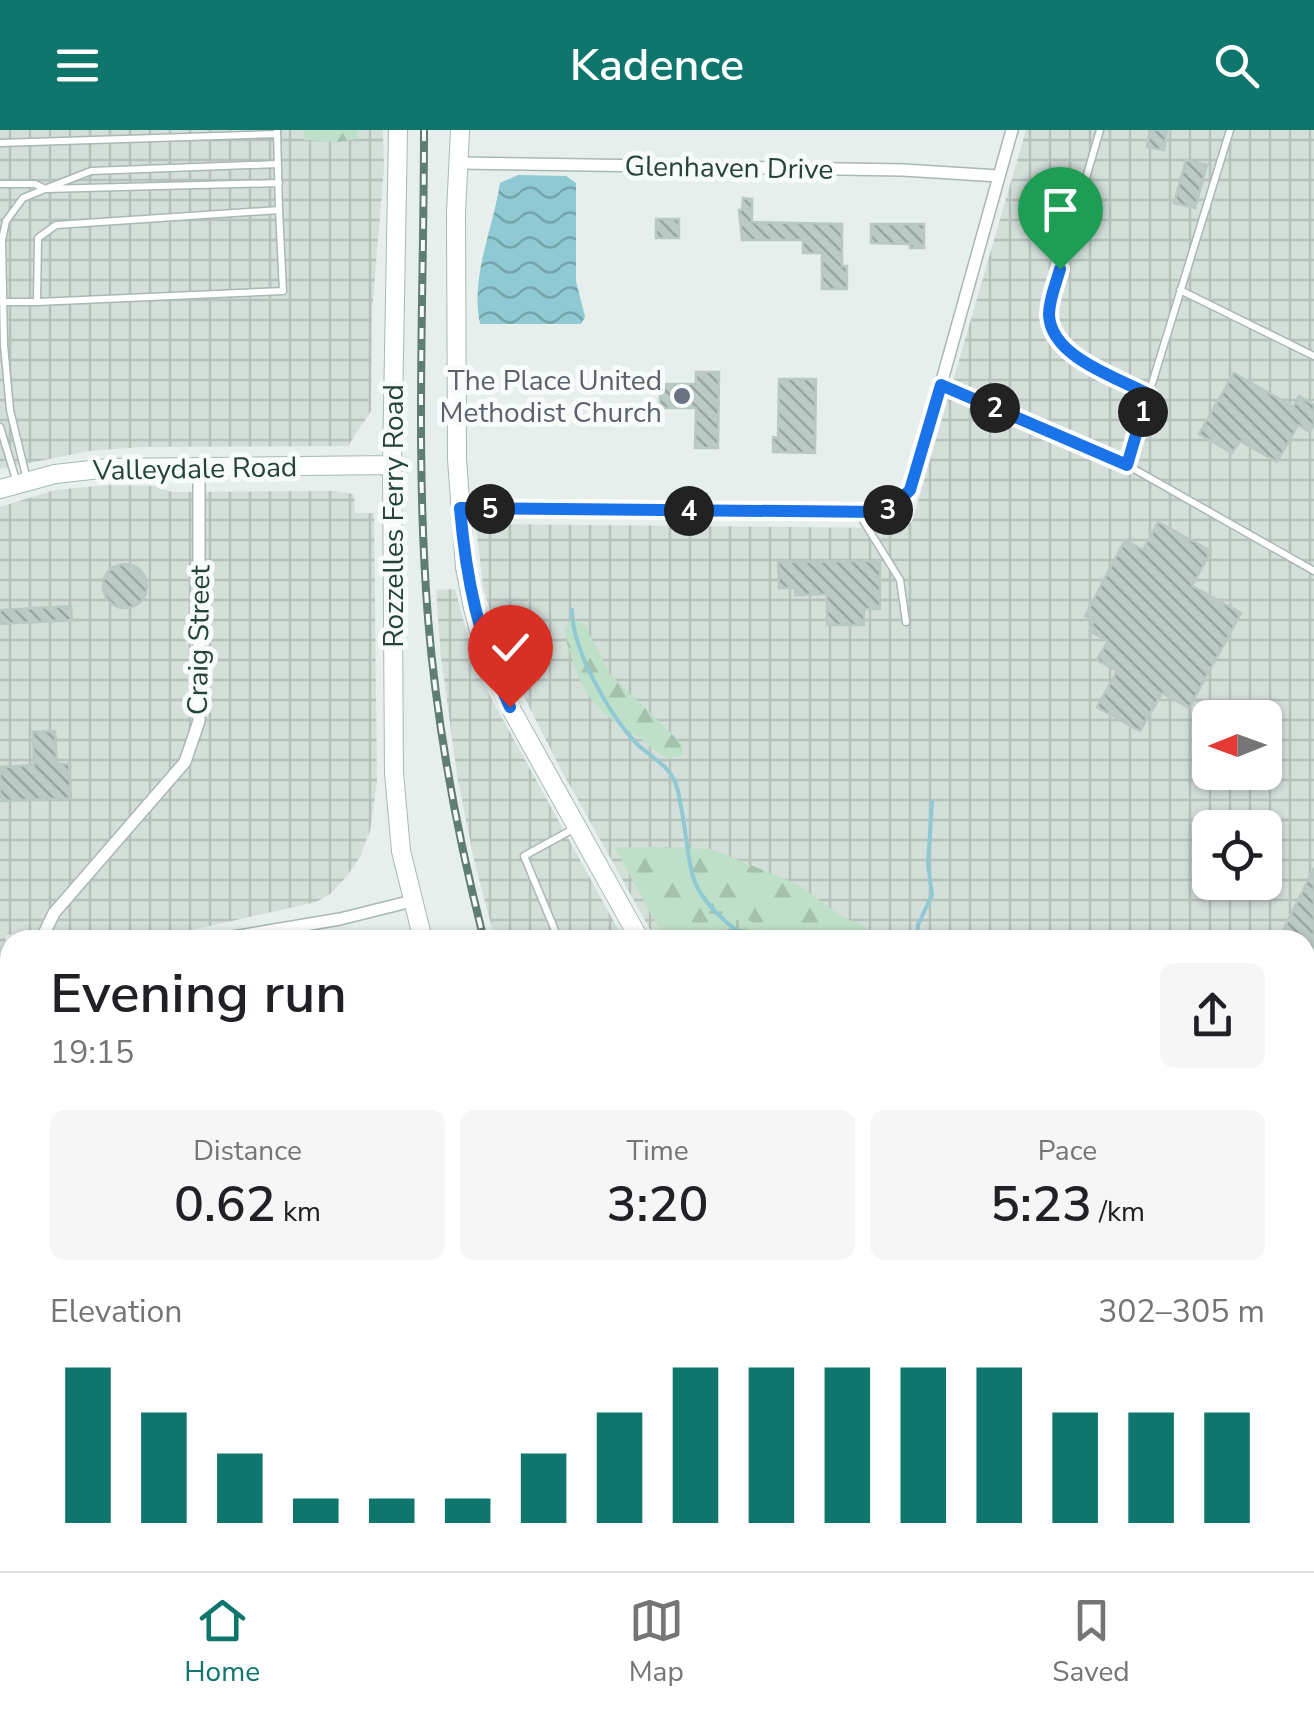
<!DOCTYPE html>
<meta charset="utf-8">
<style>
:root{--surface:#fff;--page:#f6f6f6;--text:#202124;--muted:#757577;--line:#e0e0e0;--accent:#0f766e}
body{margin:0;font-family:"Nunito Sans",sans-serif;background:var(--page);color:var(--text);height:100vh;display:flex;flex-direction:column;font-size:38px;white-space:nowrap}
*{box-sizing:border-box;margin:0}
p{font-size:32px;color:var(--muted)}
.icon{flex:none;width:55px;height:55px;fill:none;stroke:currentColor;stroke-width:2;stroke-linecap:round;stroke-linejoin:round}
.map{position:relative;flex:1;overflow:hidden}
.details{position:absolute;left:0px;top:800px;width:1315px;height:642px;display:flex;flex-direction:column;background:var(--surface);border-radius:30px 30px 0 0;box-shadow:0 2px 8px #0004}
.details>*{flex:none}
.needle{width:65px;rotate:269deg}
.buttons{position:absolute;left:1192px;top:570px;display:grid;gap:20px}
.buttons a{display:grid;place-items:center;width:90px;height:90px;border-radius:15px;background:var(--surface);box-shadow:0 2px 8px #0004;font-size:50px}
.pin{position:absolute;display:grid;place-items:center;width:85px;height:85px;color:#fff;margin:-102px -42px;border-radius:50% 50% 50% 0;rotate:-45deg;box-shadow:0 0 10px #0007}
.pin .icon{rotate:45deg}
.km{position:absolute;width:50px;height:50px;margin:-25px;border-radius:50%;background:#222;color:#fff;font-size:28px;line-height:50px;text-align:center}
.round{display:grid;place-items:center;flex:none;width:105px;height:105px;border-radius:15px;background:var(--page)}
.summary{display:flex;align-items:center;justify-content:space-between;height:170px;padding:0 50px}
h1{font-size:55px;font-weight:600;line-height:75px}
.stats{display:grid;grid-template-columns:repeat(3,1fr);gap:15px;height:170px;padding:10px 50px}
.stats div{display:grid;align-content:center;border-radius:15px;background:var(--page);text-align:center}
.stats b{font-size:50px;font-weight:600}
.stats small{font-size:28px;font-weight:400}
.stats p{font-size:28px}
.chart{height:280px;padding:20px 50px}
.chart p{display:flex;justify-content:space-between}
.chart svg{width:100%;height:180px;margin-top:10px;stroke:var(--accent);stroke-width:6}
header{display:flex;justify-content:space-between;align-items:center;height:130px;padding:0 50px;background:var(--accent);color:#fff;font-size:45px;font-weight:600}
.tab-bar{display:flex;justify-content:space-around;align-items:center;height:140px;border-top:2px solid var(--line);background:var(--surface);font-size:28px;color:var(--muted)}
.tab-bar a{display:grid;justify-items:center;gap:5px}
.tab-bar .selected{color:var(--accent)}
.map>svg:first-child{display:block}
.industrial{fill:url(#industrial-grid);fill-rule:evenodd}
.forest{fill:url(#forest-firs)}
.wetland{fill:url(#wetland-marsh)}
.water{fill:url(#water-waves)}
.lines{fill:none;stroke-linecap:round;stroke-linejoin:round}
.stream{stroke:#8ec9d4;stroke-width:4}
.building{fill:url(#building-back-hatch);stroke:#b8c9c2;stroke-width:2.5}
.lane-casing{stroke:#a8b8b2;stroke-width:9}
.street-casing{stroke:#a8b8b2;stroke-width:14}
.secondary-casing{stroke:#a4bbb3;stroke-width:20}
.lane{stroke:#fff;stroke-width:6}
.street{stroke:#fff;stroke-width:11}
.secondary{stroke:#fff;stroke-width:18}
.rail-casing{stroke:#5f7d75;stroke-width:8}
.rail{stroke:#f7fbf9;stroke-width:4;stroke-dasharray:11;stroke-linecap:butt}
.route-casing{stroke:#fff;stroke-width:20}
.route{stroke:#1a73e8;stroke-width:12}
.worship-dot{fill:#6b7280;stroke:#f7fbf9;stroke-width:4}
.labels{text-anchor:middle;stroke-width:10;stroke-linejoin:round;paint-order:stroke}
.street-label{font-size:28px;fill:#24423a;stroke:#f7fbf9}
.worship-label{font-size:28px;fill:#5b616d;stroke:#f7fbf9;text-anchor:end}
</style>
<header><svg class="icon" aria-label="menu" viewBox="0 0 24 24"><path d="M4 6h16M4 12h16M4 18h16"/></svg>Kadence<svg class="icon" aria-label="search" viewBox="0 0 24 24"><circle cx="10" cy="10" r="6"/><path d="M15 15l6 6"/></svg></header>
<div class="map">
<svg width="1314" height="1441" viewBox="0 0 1314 1441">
<defs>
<pattern id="industrial-grid" width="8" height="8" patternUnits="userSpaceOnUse" patternTransform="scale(2.5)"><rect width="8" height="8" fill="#d4dfda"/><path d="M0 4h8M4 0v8" fill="none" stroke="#b6c1bc"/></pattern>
<pattern id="forest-firs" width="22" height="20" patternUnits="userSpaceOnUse" patternTransform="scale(2.5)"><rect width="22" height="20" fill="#bfe0c8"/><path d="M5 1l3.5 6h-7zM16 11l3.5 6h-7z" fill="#a4c1ad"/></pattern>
<pattern id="wetland-marsh" width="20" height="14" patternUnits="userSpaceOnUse" patternTransform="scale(2.5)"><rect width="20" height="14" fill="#bfe0c8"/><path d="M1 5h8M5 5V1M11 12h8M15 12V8" fill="none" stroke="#a4c1ad"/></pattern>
<pattern id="water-waves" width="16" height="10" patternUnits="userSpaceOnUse" patternTransform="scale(2.5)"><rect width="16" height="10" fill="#8ec9d4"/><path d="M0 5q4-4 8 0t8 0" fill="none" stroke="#74a5ad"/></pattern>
<pattern id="building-back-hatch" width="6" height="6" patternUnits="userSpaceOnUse" patternTransform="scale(2.5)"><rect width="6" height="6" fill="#bbcac4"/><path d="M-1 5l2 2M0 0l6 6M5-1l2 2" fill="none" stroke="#98a6a0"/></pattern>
</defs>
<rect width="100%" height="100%" fill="#e6efeb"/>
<path class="industrial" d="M 0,0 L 383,0 L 384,38 L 372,182 L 371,281 L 348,316 L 142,317 L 89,321 L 0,339 Z
M 1026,0 L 1314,0 L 1314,1087 L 1305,1085 L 1305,810 L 656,810 L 559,636 L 506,531 L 483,458 L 476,394 L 888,398 L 912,392 ZM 1210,588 L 1265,588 L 1265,642 L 1210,642 ZM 1210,698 L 1265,698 L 1265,752 L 1210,752 Z
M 108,355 L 155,356 L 172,362 L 335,361 L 354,364 L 355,383 L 374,383 L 377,652 L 370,701 L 360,727 L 347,746 L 330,764 L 316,772 L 147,810 L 51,810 L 49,801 L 5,805 L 8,841 L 0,843 L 0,377 L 55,360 Z
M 455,459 L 475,533 L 490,566 L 624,810 L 495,810 L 474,730 L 458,651 L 441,528 L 436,460 Z
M 1305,1186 L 1314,1189 L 1314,1441 L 986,1441 L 982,1433 L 1305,1432 Z
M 950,1432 L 954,1441 L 750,1441 L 746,1433 Z"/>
<path class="forest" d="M 304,0 L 358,0 L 357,9 L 338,12 L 304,10 Z
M 572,489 L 584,494 L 610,544 L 682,614 L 683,625 L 668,629 C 654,621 644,610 630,602 C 596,580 582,564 571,525 C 566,511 561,500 572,489 Z
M 656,717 L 711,719 L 797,754 L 844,788 L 861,794 L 878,810 L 797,810 L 752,792 L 719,772 L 718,803 L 725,810 L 665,810 L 615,718 Z
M 0,931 L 10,935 L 10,1043 L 0,1004 Z
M 1314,1387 L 1314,1441 L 1275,1441 L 1272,1433 L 1305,1432 L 1305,1391 Z
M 415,1433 L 538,1433 L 542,1441 L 426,1441 Z"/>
<path class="wetland" d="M 719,772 L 752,792 L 797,810 L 725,810 L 709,783 L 710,774 Z
M 1305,1009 L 1314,1014 L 1314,1087 L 1305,1085 Z"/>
<path class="water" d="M 518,45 L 566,46 L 576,53 L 576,151 L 585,187 L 581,194 L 480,194 C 470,146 493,100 500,53 Z"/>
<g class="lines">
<path class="stream" d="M 572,480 C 572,520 610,586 638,615 C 651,627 668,635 675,652 C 679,661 680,673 682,682 C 686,702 687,723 692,743 C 698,770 728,796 751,810
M 917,810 L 918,795 L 932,765 L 928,734 L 932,672
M 1305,1041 L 1314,1042"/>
</g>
<path class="building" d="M 1150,0 L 1167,0 L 1164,20 L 1147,17 Z
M 1186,30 L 1207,35 L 1195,78 L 1174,73 Z
M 743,68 L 752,69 L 752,92 L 842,94 L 842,136 L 847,136 L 847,159 L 822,159 L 822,123 L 803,123 L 803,110 L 742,110 L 739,80 L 742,80 Z
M 656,89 L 679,89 L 679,108 L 656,108 Z
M 871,94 L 924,94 L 924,118 L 910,118 L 910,114 L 871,113 Z
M 696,242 L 719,242 L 718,318 L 695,318 L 696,278 L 660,278 L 660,254 L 696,254 Z
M 1234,243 L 1293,277 L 1299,266 L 1314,275 L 1314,294 L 1310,302 L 1298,295 L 1277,332 L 1240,311 L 1232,323 L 1199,304 Z
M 779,249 L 816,249 L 815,323 L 773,322 L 773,307 L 778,308 Z
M 1158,392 L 1211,421 L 1192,456 L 1241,483 L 1189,578 L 1162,563 L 1140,601 L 1097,577 L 1117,541 L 1097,530 L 1108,511 L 1089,501 L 1094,491 L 1085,486 L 1125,410 L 1143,420 Z
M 880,431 L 880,479 L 864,479 L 864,495 L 827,495 L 827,464 L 795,465 L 795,458 L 779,458 L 778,432 Z
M103 456a22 22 0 1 1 44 0a22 22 0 1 1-44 0Z
M 71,476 L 72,490 L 0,494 L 0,480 Z
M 55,601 L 57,634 L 69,634 L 71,668 L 0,671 L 0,637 L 34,635 L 33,602 Z
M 1314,738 L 1314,818 L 1305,814 L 1305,810 L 1280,807 Z"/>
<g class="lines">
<g class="lane-casing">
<path id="lane" d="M 1100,0 L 1050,171 C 1046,226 1108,242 1148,264
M 0,13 L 277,4
M 0,54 L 35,54 L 45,59 L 91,41 L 278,34
M 1180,160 L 1314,226
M 2,172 L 37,172 L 38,108 L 56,95 L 279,80 L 277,0
M 37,172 L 283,161 L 279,80
M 942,255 L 1127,335 L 1314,441
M 0,297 L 17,353
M 1127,335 L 1230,0
M 27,350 L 10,280 L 4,215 L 2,110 L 6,91 L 23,68 L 45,59 L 279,53
M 859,384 L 900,450 L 906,492
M 559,810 L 524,726 L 575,698
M 1305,848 L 1314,852
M 1305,977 L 1314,981
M 813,1432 L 817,1441
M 907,1432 L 911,1441"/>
</g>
<g class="street-casing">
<path id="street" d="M 458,33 L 903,40 L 999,46
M 460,378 L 859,383 C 910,382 910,358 924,315 L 1012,0
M 41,810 L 54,783 L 185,632 L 199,591 L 199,336
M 215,810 L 340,789 L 412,771
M 0,1159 L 10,1157
M 246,1441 L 254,1432"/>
</g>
<g class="secondary-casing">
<path id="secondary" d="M 398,0 L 392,335 L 394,643 L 401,721 L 423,810
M 460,0 L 456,83 L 457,329 L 465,437 L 473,478 L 484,519 L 510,577 L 640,810
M 0,359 L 55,344 L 109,338 L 392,335
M 0,880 L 10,884
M 0,905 L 10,909
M 1305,1128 L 1314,1130
M 1305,1151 L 1314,1153
M 689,1432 L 693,1441
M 969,1432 L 973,1441"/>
</g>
<use href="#lane" class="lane"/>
<use href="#street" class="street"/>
<use href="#secondary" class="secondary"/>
<g class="rail-casing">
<path id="rail" d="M 424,0 C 424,161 415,327 428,488 C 437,597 457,704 484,810
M 734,1432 L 737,1441"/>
</g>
<use href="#rail" class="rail"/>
</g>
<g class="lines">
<g class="route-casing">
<path id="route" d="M 510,577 C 479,512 466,449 460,378 L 881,382 L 892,378 L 910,360 L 941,255 L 1127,335 L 1148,264 C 1116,247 1051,227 1049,185 C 1049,169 1056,154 1060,139"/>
</g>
<use href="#route" class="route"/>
</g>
<circle class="worship-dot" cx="682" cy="266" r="10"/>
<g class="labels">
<g class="street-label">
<text transform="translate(729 37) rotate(1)" y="10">Glenhaven Drive</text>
<text transform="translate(195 338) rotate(-1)" y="10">Valleydale Road</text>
<text transform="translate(393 386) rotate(-90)" y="10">Rozzelles Ferry Road</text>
<text transform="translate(198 510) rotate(-89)" y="10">Craig Street</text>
</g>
<g class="worship-label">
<text x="662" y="260">The Place United<tspan x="662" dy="32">Methodist Church</tspan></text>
</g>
</g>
</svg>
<div class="buttons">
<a><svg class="needle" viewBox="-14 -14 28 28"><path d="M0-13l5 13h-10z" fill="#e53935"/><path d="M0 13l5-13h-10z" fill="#757577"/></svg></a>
<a><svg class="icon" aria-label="locate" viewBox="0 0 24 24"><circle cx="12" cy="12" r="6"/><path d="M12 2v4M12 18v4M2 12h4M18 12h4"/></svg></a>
</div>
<div class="pin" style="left:1060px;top:139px;background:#1e9e55"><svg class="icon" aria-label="arrive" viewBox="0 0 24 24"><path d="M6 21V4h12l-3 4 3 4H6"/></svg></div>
<div class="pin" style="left:510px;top:577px;background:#d93025"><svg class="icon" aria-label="check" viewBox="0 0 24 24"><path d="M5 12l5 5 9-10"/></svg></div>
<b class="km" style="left:1143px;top:282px">1</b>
<b class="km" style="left:995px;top:278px">2</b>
<b class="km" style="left:888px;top:380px">3</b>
<b class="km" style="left:689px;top:381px">4</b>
<b class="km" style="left:490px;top:379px">5</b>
<section class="details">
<div class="summary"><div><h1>Evening run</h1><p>19:15</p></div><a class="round"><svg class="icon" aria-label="share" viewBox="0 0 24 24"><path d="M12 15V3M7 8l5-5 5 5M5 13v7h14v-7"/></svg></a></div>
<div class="stats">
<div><p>Distance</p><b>0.62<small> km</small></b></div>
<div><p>Time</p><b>3:20</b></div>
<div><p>Pace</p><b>5:23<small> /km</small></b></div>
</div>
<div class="chart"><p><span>Elevation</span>302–305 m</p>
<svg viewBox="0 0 160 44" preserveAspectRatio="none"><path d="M5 44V6M15 44V17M25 44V27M35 44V38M45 44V38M55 44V38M65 44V27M75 44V17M85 44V6M95 44V6M105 44V6M115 44V6M125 44V6M135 44V17M145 44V17M155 44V17"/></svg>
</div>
</section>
</div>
<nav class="tab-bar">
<a class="selected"><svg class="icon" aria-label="home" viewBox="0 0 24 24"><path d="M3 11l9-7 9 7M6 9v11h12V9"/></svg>Home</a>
<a><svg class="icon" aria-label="map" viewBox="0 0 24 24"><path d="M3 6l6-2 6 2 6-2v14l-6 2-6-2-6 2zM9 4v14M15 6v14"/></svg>Map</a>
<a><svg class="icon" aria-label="saved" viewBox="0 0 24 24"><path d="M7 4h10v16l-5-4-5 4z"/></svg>Saved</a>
</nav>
